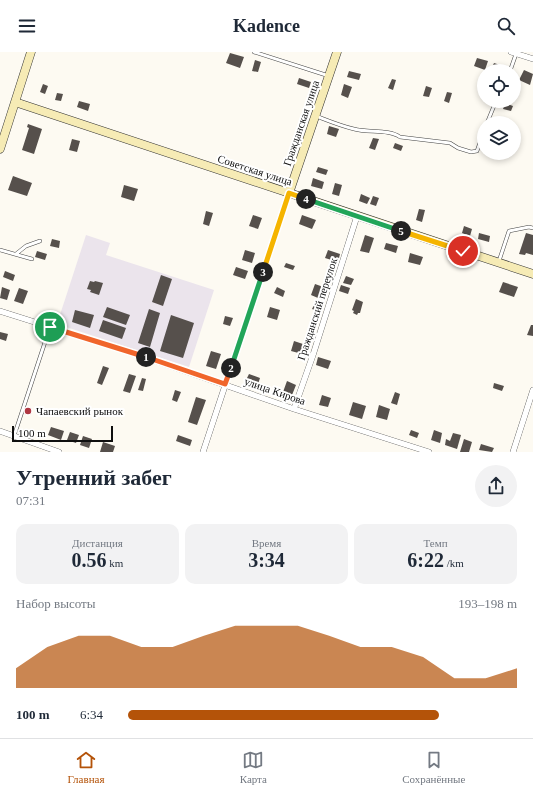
<!DOCTYPE html>
<html lang="ru">
<meta charset="utf-8">
<style>
:root{--surface:#fff;--page:#f2f2f3;--text:#1f2937;--muted:#747a83;--line:#e0e1e3;--accent:#b45309}
body{margin:0;font-family:"Times New Roman",serif;background:var(--page);color:var(--text);height:100vh;display:flex;flex-direction:column;font-size:15px;white-space:nowrap}
*{box-sizing:border-box;margin:0}
p{font-size:13px;color:var(--muted)}
.icon{flex:none;width:22px;height:22px;fill:none;stroke:currentColor;stroke-width:2;stroke-linecap:round;stroke-linejoin:round}
.map{position:relative;height:400px;overflow:hidden}
.side{display:flex;flex-direction:column;background:var(--surface);flex:1}
.side>*{flex:none}
.fabs{position:absolute;left:477px;top:12px;display:grid;gap:8px}
.fabs a{display:grid;place-items:center;width:44px;height:44px;border-radius:50%;background:var(--surface);box-shadow:0 2px 6px #0003;font-size:20px}
.scale{position:absolute;left:12px;bottom:10px;width:101px;box-sizing:border-box;padding-left:4px;border:2px solid #0f0f0f;border-top:0;font-size:11px;line-height:14px;white-space:nowrap;color:#0f0f0f;-webkit-text-stroke:3px #fff;paint-order:stroke}
.pin{position:absolute;display:grid;place-items:center;width:34px;height:34px;color:#fff;margin:-17px;border:2px solid #fff;border-radius:50%;box-shadow:0 1px 4px #0007}
.km{position:absolute;width:20px;height:20px;margin:-10px;border-radius:50%;background:#222;color:#fff;font-size:11px;line-height:20px;text-align:center}
.round{display:grid;place-items:center;flex:none;width:42px;height:42px;border-radius:21px;background:var(--page)}
.overview{display:flex;align-items:center;justify-content:space-between;height:68px;padding:0 16px}
h1{font-size:22px;font-weight:700;line-height:30px}
.figures{display:grid;grid-template-columns:repeat(3,1fr);gap:6px;height:68px;padding:4px 16px}
.figures div{display:grid;align-content:center;border-radius:10px;background:var(--page);text-align:center}
.figures b{font-size:20px;font-weight:700}
.figures small{font-size:11px;font-weight:400}
.figures p{font-size:11px}
.chart{height:112px;padding:8px 16px}
.chart p{display:flex;justify-content:space-between}
.chart svg{width:100%;height:72px;margin-top:4px;fill:var(--accent);opacity:.7}
ul{padding:0 16px;list-style:none;font-size:13px}
li{display:grid;grid-template-columns:64px 48px 1fr;align-items:center;height:30px}
li i{height:10px;border-radius:5px;background:var(--accent)}
header{display:flex;justify-content:space-between;align-items:center;height:52px;padding:0 16px;background:var(--surface);font-size:18px;font-weight:700}
.dock{display:flex;justify-content:space-around;align-items:center;height:56px;border-top:1px solid var(--line);background:var(--surface);font-size:11px;color:var(--muted)}
.dock a{display:grid;justify-items:center;gap:2px}
.dock .selected{color:var(--accent)}
.map>svg:first-child{display:block}
.industrial{fill:#ebe4ec}
.building{fill:#56504c}
.lines{fill:none;stroke-linecap:round;stroke-linejoin:round}
.lane-casing{stroke:#424242;stroke-width:4}
.street-casing{stroke:#424242;stroke-width:6}
.secondary-casing{stroke:#313131;stroke-width:9}
.lane{stroke:#fff;stroke-width:3}
.street{stroke:#fff;stroke-width:5.5}
.secondary{stroke:#f6ebb5;stroke-width:8}
.split-1-casing{stroke:#fff;stroke-width:8}
.split-2-casing{stroke:#fff;stroke-width:8}
.split-3-casing{stroke:#fff;stroke-width:8}
.split-4-casing{stroke:#fff;stroke-width:8}
.split-5-casing{stroke:#fff;stroke-width:8}
.split-6-casing{stroke:#fff;stroke-width:8}
.split-1{stroke:#f0652b;stroke-width:5}
.split-2{stroke:#f0652b;stroke-width:5}
.split-3{stroke:#22a559;stroke-width:5}
.split-4{stroke:#f5b400;stroke-width:5}
.split-5{stroke:#22a559;stroke-width:5}
.split-6{stroke:#f5b400;stroke-width:5}
.poi-dot{fill:#af3743;stroke:#fff;stroke-width:1.5}
.labels{text-anchor:middle;stroke-width:4;stroke-linejoin:round;paint-order:stroke}
.street-label{font-size:11px;fill:#0f0f0f;stroke:#fff}
.poi-label{font-size:11px;fill:#0f0f0f;stroke:#fff;text-anchor:start}
</style>
<header><svg class="icon" aria-label="menu" viewBox="0 0 24 24"><path d="M4 6h16M4 12h16M4 18h16"/></svg>Kadence<svg class="icon" aria-label="search" viewBox="0 0 24 24"><circle cx="10" cy="10" r="6"/><path d="M15 15l6 6"/></svg></header>
<div class="map">
<svg width="533" height="400" viewBox="0 0 533 400">
<rect width="100%" height="100%" fill="#fdfaf2"/>
<path class="industrial" d="M 86,183 L 110,191 L 106,203 L 214,238 L 189,315 L 57,272 Z"/>
<path class="building" d="M 230,1 L 244,5 L 240,16 L 226,11 Z
M 477,6 L 488,9 L 485,18 L 474,14 Z
M 255,8 L 261,10 L 258,20 L 252,19 Z
M 494,11 L 506,15 L 504,19 L 491,18 Z
M 524,18 L 533,22 L 530,33 L 519,28 Z
M 349,19 L 361,22 L 359,28 L 347,25 Z
M 299,26 L 311,30 L 309,36 L 297,32 Z
M 392,27 L 396,28 L 393,38 L 388,36 Z
M 43,32 L 48,34 L 45,42 L 40,40 Z
M 344,32 L 352,35 L 348,46 L 341,43 Z
M 426,34 L 432,36 L 429,45 L 423,44 Z
M 447,40 L 452,41 L 449,51 L 444,49 Z
M 57,41 L 63,42 L 61,49 L 55,48 Z
M 79,49 L 90,52 L 88,59 L 77,55 Z
M 505,51 L 513,54 L 511,59 L 503,57 Z
M 28,72 L 42,77 L 34,102 L 22,98 L 29,76 L 27,75 Z
M 329,74 L 339,77 L 336,85 L 327,82 Z
M 373,86 L 379,87 L 375,98 L 369,96 Z
M 72,87 L 80,89 L 77,100 L 69,98 Z
M 395,91 L 403,94 L 401,99 L 393,96 Z
M 318,115 L 328,118 L 326,123 L 316,120 Z
M 13,124 L 32,131 L 27,144 L 8,138 Z
M 313,126 L 324,130 L 322,137 L 311,134 Z
M 335,131 L 342,133 L 339,144 L 332,142 Z
M 124,133 L 138,137 L 134,149 L 121,145 Z
M 361,142 L 370,146 L 367,152 L 359,149 Z
M 373,144 L 379,146 L 376,154 L 370,152 Z
M 419,157 L 425,158 L 422,170 L 416,168 Z
M 206,159 L 213,161 L 209,174 L 203,172 Z
M 253,163 L 262,166 L 258,177 L 249,174 Z
M 302,163 L 316,168 L 312,177 L 299,172 Z
M 464,174 L 472,177 L 470,184 L 462,181 Z
M 479,181 L 490,184 L 489,190 L 478,187 Z
M 526,181 L 533,183 L 533,203 L 526,201 L 525,203 L 519,202 Z
M 365,183 L 374,186 L 369,201 L 360,199 Z
M 52,187 L 60,189 L 59,196 L 50,194 Z
M 386,191 L 398,194 L 396,201 L 384,197 Z
M 245,198 L 255,201 L 252,211 L 242,208 Z
M 328,198 L 340,202 L 338,210 L 325,206 Z
M 37,199 L 47,202 L 45,208 L 35,205 Z
M 410,201 L 423,205 L 420,213 L 408,210 Z
M 286,211 L 295,214 L 293,218 L 284,215 Z
M 236,215 L 248,219 L 245,227 L 233,223 Z
M 5,219 L 15,223 L 13,229 L 3,225 Z
M 161,223 L 172,227 L 163,254 L 152,250 Z
M 346,224 L 354,227 L 351,233 L 343,231 Z
M 90,229 L 94,230 L 95,229 L 103,231 L 99,243 L 90,240 L 91,238 L 87,237 Z
M 503,230 L 518,235 L 514,245 L 499,240 Z
M 315,232 L 329,237 L 325,249 L 311,243 Z
M 341,233 L 350,236 L 348,242 L 339,239 Z
M 2,235 L 10,238 L 7,248 L 0,246 Z
M 277,235 L 285,239 L 283,245 L 274,241 Z
M 19,236 L 28,239 L 23,252 L 14,249 Z
M 356,247 L 363,250 L 360,261 L 358,261 L 357,263 L 353,261 L 354,259 L 352,258 Z
M 315,251 L 322,254 L 320,260 L 312,257 Z
M 107,255 L 130,263 L 126,273 L 103,265 Z
M 270,255 L 280,258 L 277,268 L 267,265 Z
M 149,257 L 160,261 L 150,295 L 138,291 Z
M 75,258 L 94,263 L 90,276 L 72,270 Z
M 171,263 L 194,271 L 183,306 L 160,299 Z
M 225,264 L 233,266 L 230,274 L 223,272 Z
M 103,268 L 126,276 L 122,287 L 99,279 Z
M 531,273 L 533,273 L 533,284 L 527,283 Z
M 0,280 L 8,282 L 6,289 L 0,287 Z
M 294,289 L 309,294 L 306,303 L 291,299 Z
M 211,299 L 221,302 L 216,317 L 206,314 Z
M 318,305 L 331,309 L 328,317 L 316,313 Z
M 103,314 L 109,316 L 102,333 L 97,331 Z
M 129,322 L 136,324 L 130,341 L 123,339 Z
M 249,322 L 260,326 L 258,332 L 246,328 Z
M 142,326 L 146,327 L 143,339 L 138,338 Z
M 287,329 L 296,333 L 292,343 L 283,340 Z
M 494,331 L 504,334 L 502,339 L 493,336 Z
M 175,338 L 181,340 L 177,350 L 172,348 Z
M 395,340 L 400,342 L 397,353 L 391,351 Z
M 322,343 L 331,346 L 328,355 L 319,353 Z
M 196,345 L 206,348 L 197,373 L 188,370 Z
M 353,350 L 366,354 L 362,367 L 349,363 Z
M 379,353 L 390,357 L 387,368 L 376,365 Z
M 51,375 L 64,379 L 61,388 L 48,383 Z
M 411,378 L 419,381 L 417,386 L 409,383 Z
M 434,378 L 442,381 L 440,391 L 431,388 Z
M 70,380 L 79,383 L 76,391 L 67,388 Z
M 453,381 L 461,383 L 457,397 L 445,393 L 446,387 L 450,389 Z
M 178,383 L 192,388 L 190,394 L 176,389 Z
M 83,384 L 92,387 L 89,396 L 80,393 Z
M 464,387 L 472,390 L 469,400 L 460,400 Z
M 103,390 L 115,394 L 113,400 L 100,400 Z
M 481,392 L 494,396 L 492,400 L 479,398 Z"/>
<g class="lines">
<g class="lane-casing">
<path id="lane" d="M 254,0 L 329,24
M 510,19 L 516,2
M 316,64 C 329,69 341,74 354,77 C 368,81 389,77 400,85 L 450,91 L 458,96 L 471,100 L 477,99 L 484,79
M 487,71 L 496,49
M 0,198 L 32,207
M 16,202 L 26,194 L 40,189
M 499,209 L 509,179 L 529,175 L 533,176
M 14,384 L 50,275"/>
</g>
<g class="street-casing">
<path id="street" d="M 511,0 L 533,7
M 0,259 L 139,303 L 294,357 L 429,400
M 294,357 L 313,303 L 357,164
M 0,379 L 59,400
M 203,400 L 289,141
M 513,400 L 533,338"/>
</g>
<g class="secondary-casing">
<path id="secondary" d="M 15,50 L 533,222
M 0,97 L 31,0
M 289,141 L 337,0"/>
</g>
<use href="#lane" class="lane"/>
<use href="#street" class="street"/>
<use href="#secondary" class="secondary"/>
</g>
<g class="lines">
<g class="split-1-casing">
<path id="split-1" d="M 50,275 L 146,305"/>
</g>
<g class="split-2-casing">
<path id="split-2" d="M 146,305 L 225,332 L 231,316"/>
</g>
<g class="split-3-casing">
<path id="split-3" d="M 231,316 L 263,220"/>
</g>
<g class="split-4-casing">
<path id="split-4" d="M 263,220 L 289,141 L 306,147"/>
</g>
<g class="split-5-casing">
<path id="split-5" d="M 306,147 L 401,179"/>
</g>
<g class="split-6-casing">
<path id="split-6" d="M 401,179 L 463,199"/>
</g>
<use href="#split-1" class="split-1"/>
<use href="#split-2" class="split-2"/>
<use href="#split-3" class="split-3"/>
<use href="#split-4" class="split-4"/>
<use href="#split-5" class="split-5"/>
<use href="#split-6" class="split-6"/>
</g>
<circle class="poi-dot" cx="28" cy="359" r="4"/>
<g class="labels">
<g class="street-label">
<text transform="translate(301 71) rotate(-71)" y="4">Гражданская улица</text>
<text transform="translate(255 118) rotate(18)" y="4">Советская улица</text>
<text transform="translate(317 257) rotate(-72)" y="4">Гражданский переулок</text>
<text transform="translate(275 339) rotate(19)" y="4">улица Кирова</text>
</g>
<g class="poi-label">
<text x="36" y="363">Чапаевский рынок</text>
</g>
</g>
</svg>
<div class="fabs">
<a><svg class="icon" aria-label="locate" viewBox="0 0 24 24"><circle cx="12" cy="12" r="6"/><path d="M12 2v4M12 18v4M2 12h4M18 12h4"/></svg></a>
<a><svg class="icon" aria-label="layers" viewBox="0 0 24 24"><path d="M12 4l9 5-9 5-9-5zM3 14l9 5 9-5"/></svg></a>
</div>
<div class="scale">100 m</div>
<div class="pin" style="left:50px;top:275px;background:#1e9e55"><svg class="icon" aria-label="arrive" viewBox="0 0 24 24"><path d="M6 21V4h12l-3 4 3 4H6"/></svg></div>
<div class="pin" style="left:463px;top:199px;background:#d93025"><svg class="icon" aria-label="check" viewBox="0 0 24 24"><path d="M5 12l5 5 9-10"/></svg></div>
<b class="km" style="left:146px;top:305px">1</b>
<b class="km" style="left:231px;top:316px">2</b>
<b class="km" style="left:263px;top:220px">3</b>
<b class="km" style="left:306px;top:147px">4</b>
<b class="km" style="left:401px;top:179px">5</b>
</div>
<section class="side">
<div class="overview"><div><h1>Утренний забег</h1><p>07:31</p></div><a class="round"><svg class="icon" aria-label="share" viewBox="0 0 24 24"><path d="M12 15V3M7 8l5-5 5 5M5 13v7h14v-7"/></svg></a></div>
<div class="figures">
<div><p>Дистанция</p><b>0.56<small> km</small></b></div>
<div><p>Время</p><b>3:34</b></div>
<div><p>Темп</p><b>6:22<small> /km</small></b></div>
</div>
<div class="chart"><p><span>Набор высоты</span>193–198 m</p>
<svg viewBox="0 0 160 44" preserveAspectRatio="none"><path d="M0 44V32L10 19L20 12L30 12L40 19L50 19L60 12L70 6L80 6L90 6L100 12L110 19L120 19L130 25L140 38L150 38L160 32V44z"/></svg>
</div>
<ul>
<li><b>100 m</b>6:34<i style="width:80%"></i></li>
</ul>
</section>
<nav class="dock">
<a class="selected"><svg class="icon" aria-label="home" viewBox="0 0 24 24"><path d="M3 11l9-7 9 7M6 9v11h12V9"/></svg>Главная</a>
<a><svg class="icon" aria-label="map" viewBox="0 0 24 24"><path d="M3 6l6-2 6 2 6-2v14l-6 2-6-2-6 2zM9 4v14M15 6v14"/></svg>Карта</a>
<a><svg class="icon" aria-label="saved" viewBox="0 0 24 24"><path d="M7 4h10v16l-5-4-5 4z"/></svg>Сохранённые</a>
</nav>
